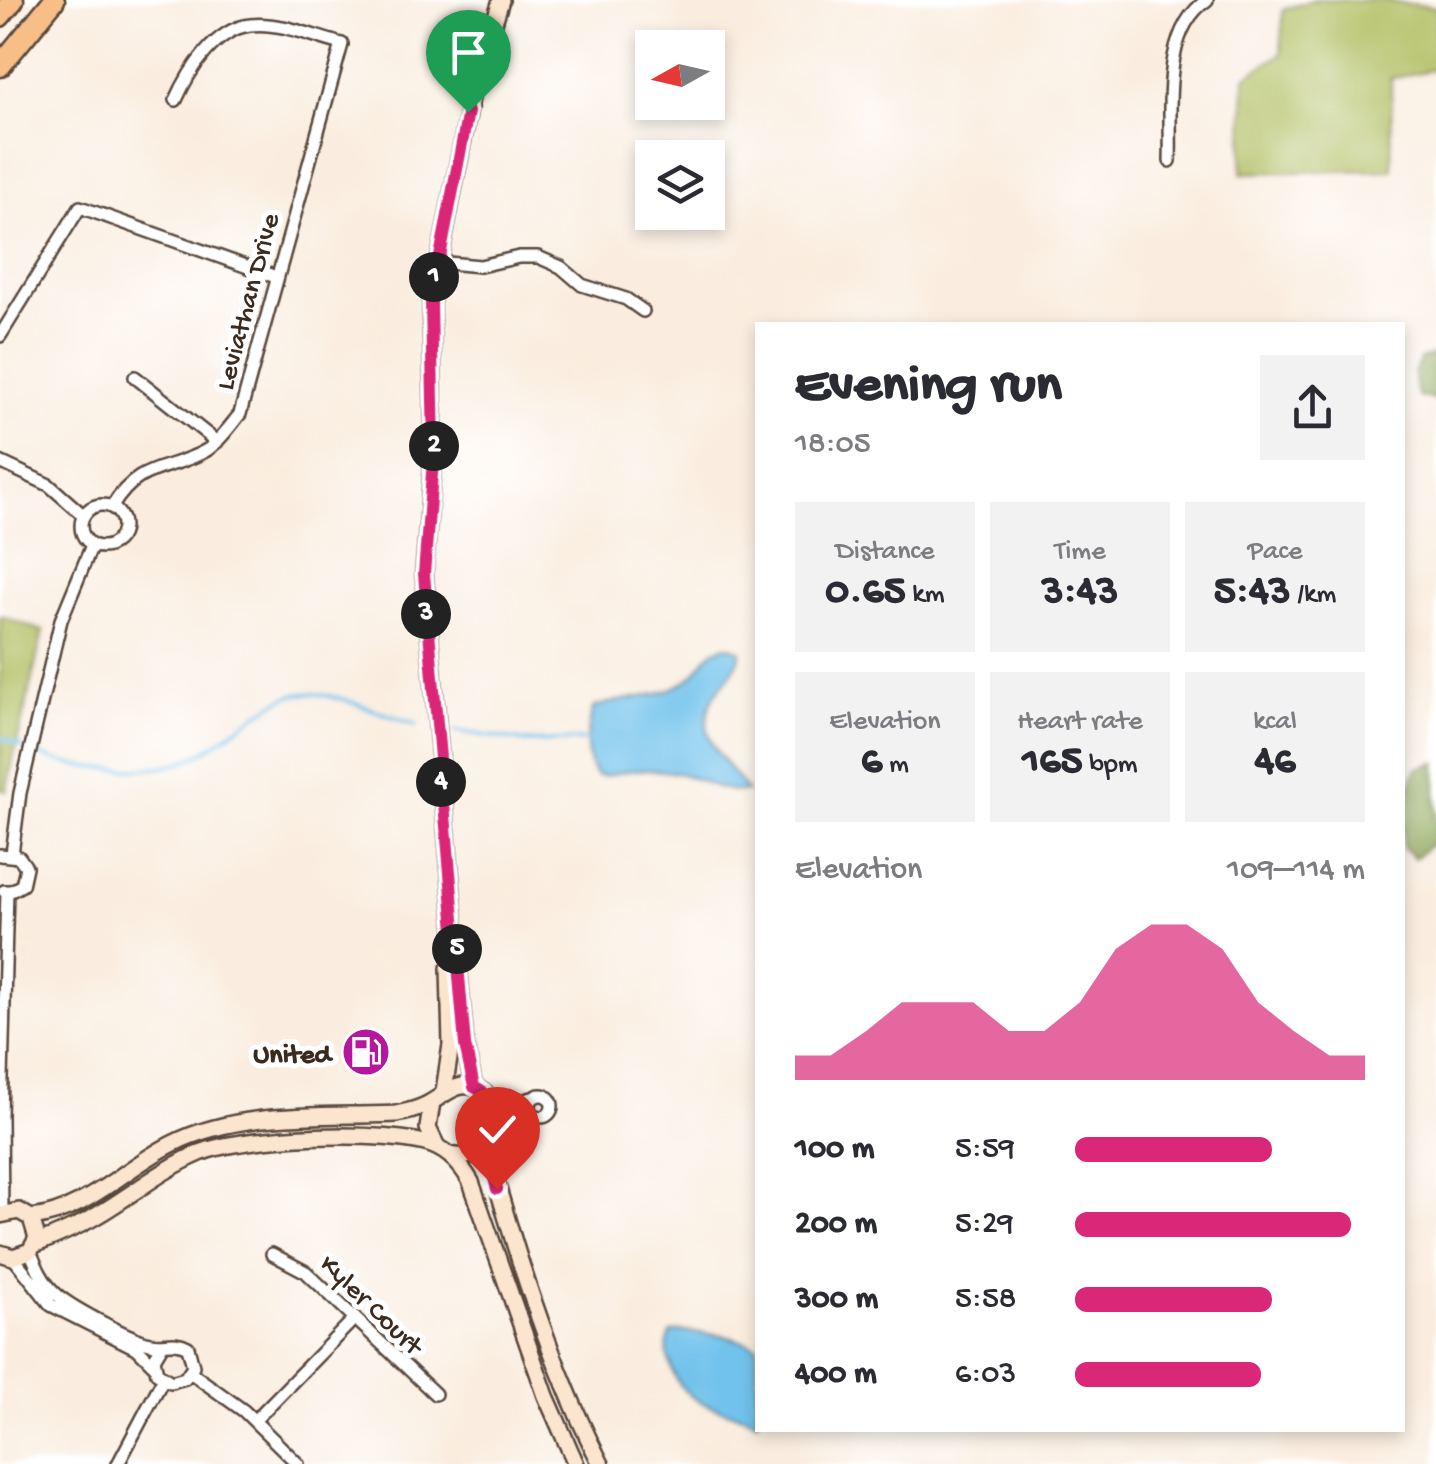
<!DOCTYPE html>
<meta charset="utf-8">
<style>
:root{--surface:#fff;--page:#f2f2f3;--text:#2b2b33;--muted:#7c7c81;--accent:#db2777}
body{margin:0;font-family:"Gochi Hand",sans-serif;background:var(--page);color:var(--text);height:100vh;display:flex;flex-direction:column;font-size:38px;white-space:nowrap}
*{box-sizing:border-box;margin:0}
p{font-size:32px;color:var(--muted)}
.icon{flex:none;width:55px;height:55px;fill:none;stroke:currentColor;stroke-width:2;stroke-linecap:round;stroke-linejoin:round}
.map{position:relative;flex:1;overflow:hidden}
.panel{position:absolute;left:755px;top:322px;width:650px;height:1110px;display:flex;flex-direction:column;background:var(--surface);border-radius:0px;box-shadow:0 5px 15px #0003}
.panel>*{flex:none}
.needle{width:65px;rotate:262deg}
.tools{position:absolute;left:635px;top:30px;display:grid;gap:20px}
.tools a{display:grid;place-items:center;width:90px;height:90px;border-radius:0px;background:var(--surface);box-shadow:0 5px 15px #0003;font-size:50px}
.pin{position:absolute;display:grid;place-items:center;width:85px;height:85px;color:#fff;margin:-102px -42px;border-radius:50% 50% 50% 0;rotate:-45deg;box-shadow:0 0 10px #0007}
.pin .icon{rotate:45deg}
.km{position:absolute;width:50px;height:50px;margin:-25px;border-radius:50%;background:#222;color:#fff;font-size:28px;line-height:50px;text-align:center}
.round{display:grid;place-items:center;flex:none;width:105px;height:105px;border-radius:0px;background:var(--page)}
.head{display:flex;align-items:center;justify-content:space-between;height:170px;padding:0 40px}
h1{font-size:55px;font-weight:700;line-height:75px}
.figures{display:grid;grid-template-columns:repeat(3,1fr);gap:15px;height:170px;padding:10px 40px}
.figures div{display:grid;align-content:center;border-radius:0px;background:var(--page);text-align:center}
.figures b{font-size:42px;font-weight:700}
.figures small{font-size:28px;font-weight:400}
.figures p{font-size:28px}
.chart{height:280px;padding:20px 40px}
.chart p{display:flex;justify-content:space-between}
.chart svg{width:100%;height:180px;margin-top:10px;fill:var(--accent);opacity:.7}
ul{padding:0 40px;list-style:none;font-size:32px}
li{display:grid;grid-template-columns:160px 120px 1fr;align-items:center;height:75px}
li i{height:25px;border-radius:12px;background:var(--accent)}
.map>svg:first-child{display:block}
.green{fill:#b0be60;stroke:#76743f;stroke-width:2.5}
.forest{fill:#8ca556;stroke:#64683a;stroke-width:2.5}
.water{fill:#71c2ec;stroke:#567685;stroke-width:2.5}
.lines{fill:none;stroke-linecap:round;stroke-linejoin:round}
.stream{stroke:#71c2ec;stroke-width:4}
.minor-casing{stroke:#58473b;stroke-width:16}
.secondary-casing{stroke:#58473b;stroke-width:20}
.motorway-casing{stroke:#58473b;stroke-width:25}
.minor{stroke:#fff;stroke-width:11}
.secondary{stroke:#fce5cf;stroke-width:15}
.motorway{stroke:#f7be87;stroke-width:20}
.route-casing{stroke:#fff;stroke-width:20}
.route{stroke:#db2777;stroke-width:12}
.labels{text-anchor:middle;stroke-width:10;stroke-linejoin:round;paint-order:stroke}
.street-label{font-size:28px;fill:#3b2a1e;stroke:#fff}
.poi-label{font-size:28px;font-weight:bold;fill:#3b2a1e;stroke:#fff;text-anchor:end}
</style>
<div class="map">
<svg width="1436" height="1464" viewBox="0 0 1436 1464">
<rect width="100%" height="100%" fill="#fff"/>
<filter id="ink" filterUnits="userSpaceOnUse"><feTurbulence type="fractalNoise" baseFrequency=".01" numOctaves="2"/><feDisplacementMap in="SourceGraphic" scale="20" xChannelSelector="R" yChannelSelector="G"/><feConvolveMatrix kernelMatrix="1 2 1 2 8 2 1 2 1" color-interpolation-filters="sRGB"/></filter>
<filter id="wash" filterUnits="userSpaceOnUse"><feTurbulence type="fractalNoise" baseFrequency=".0048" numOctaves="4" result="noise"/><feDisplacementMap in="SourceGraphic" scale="40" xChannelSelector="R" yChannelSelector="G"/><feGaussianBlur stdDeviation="2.25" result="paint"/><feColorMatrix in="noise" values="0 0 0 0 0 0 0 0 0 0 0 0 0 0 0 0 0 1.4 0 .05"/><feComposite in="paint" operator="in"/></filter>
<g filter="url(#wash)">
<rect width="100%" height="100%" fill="#faeddf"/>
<path class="green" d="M 1313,0 L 1377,0 L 1436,7 L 1436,69 L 1391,78 L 1392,170 L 1242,173 L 1245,77 L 1281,54 L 1283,10 Z
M 0,616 L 43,631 L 6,791 L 0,789 Z"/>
<path class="forest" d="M 1436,354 L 1436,399 L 1418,397 L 1414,374 L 1420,359 Z
M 1436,762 L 1436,841 L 1414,858 L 1403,848 L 1403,808 L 1416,769 Z"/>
<path class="water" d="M 728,646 L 741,651 C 739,665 730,675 721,686 C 687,731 721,754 747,791 C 721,794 701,778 677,773 C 664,771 649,769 636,770 C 621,770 610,778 596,775 C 581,755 588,731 593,708 C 623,696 660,700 687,680 C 704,668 704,649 728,646 Z
M 681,1331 L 725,1336 L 757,1346 L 757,1421 C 720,1405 684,1411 670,1363 C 666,1352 666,1343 671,1333 Z"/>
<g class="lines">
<path class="stream" d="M 456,731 L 527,742 L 587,740
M 0,737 L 22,747
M 39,754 C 77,772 161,776 198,755 C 225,740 261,707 290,696 C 326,684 381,716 417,724"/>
</g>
</g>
<g filter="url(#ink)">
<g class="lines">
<g class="minor-casing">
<path id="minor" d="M 1170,161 C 1172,110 1160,32 1207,0
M 437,262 L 480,266 L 519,257 L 538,257 L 561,267 L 582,285 L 626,299 L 643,311
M 0,336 L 80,207 L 276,277
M 135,377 L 217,442
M 0,462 L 49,485 L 83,515
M81 526a21 21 0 1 1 42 0a21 21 0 1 1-42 0Z
M 112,507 C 139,461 170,472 207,450 C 220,441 230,426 240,414 L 342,44 C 314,37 279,21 250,25 C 215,29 189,71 176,100
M 12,854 L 20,793 L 61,620 L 92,545
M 0,855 L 19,857 L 26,867 L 22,885 L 11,891 L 4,891
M530 1106a11 11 0 1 1 22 0a11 11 0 1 1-22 0Z
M 491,1099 L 512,1104 L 532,1098
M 498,1130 L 514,1120 L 537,1116
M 2,1213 L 1,1116 L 7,891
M 30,1251 C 36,1265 42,1280 53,1291 C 67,1306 131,1339 150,1343 C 165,1346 174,1339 188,1347 L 193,1366 L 185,1378 L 171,1382 L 157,1373 L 154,1359 L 163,1344
M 272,1254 L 306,1272 L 435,1394
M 13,1257 L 51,1305 L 138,1349 L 153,1364
M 190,1372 L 244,1411 L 298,1464
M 255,1420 L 355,1318
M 118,1464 L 163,1379"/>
</g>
<g class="secondary-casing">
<path id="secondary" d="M 474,1087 L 465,1045 L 424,573 L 434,447 L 431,303 L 472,93 L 501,0
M 444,1091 L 451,1045 L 449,968
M 432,1102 L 428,1128 L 437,1147
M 487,1149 C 515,1252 552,1369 601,1464
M 0,1215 L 19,1211 L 31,1218 C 87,1212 126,1166 174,1143 C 240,1110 324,1117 396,1114 C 407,1112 416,1110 426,1105 C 446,1095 460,1076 483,1092 C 519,1116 490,1165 450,1155
M 34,1245 C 55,1236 76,1228 96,1216 C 131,1196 162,1169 200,1153 C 244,1135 390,1129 434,1146 C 451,1153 462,1166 471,1182 L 546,1396 L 576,1464
M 0,1253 L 13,1257 L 30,1251 L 37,1238 L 31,1218"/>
</g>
<g class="motorway-casing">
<path id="motorway" d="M 0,16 L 13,0
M 0,66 L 54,0"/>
</g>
<use href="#minor" class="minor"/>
<use href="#secondary" class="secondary"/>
<use href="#motorway" class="motorway"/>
</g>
</g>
<g class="lines" filter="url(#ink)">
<g class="route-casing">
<path id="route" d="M 468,112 L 431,303 L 434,448 L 424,574 L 465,1045 L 474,1087 C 500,1100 506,1127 486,1149 L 497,1189"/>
</g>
<use href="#route" class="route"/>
</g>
<defs>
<g id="fuel-disc" transform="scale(2.5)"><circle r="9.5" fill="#b5179e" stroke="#fff"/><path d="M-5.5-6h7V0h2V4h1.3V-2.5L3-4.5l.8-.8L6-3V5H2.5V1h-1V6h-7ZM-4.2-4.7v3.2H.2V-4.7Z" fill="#fff"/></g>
</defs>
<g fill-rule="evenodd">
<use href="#fuel-disc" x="366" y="1052"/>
</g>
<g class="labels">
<g class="street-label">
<text transform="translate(245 301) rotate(-75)" y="10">Leviathan Drive</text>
<text transform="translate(373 1303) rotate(44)" y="10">Kyler Court</text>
</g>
<g class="poi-label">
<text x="331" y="1062">United</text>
</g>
</g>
</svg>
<div class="tools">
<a><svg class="needle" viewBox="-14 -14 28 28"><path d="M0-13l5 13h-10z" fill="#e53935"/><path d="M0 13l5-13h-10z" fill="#7c7c81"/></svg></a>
<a><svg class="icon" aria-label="layers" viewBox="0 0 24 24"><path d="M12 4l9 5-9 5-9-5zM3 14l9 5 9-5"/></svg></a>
</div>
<div class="pin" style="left:468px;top:112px;background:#1e9e55"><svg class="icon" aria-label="arrive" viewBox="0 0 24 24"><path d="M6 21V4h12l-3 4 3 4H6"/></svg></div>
<div class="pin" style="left:497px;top:1189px;background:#d93025"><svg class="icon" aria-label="check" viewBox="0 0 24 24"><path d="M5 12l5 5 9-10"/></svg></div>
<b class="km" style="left:434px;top:277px">1</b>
<b class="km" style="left:434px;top:446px">2</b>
<b class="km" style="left:426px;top:614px">3</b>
<b class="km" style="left:441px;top:782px">4</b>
<b class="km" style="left:457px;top:949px">5</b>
<section class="panel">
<div class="head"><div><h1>Evening run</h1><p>18:05</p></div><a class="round"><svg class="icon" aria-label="share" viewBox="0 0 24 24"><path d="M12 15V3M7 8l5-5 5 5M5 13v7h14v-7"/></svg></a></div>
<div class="figures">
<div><p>Distance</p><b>0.65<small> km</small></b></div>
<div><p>Time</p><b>3:43</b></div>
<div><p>Pace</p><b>5:43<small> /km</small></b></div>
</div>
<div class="figures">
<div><p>Elevation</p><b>6<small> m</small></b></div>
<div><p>Heart rate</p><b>165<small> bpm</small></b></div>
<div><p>kcal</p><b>46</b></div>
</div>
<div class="chart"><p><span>Elevation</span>109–114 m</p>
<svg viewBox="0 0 160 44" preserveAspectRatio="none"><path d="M0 44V38L10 38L20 32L30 25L40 25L50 25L60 32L70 32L80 25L90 12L100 6L110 6L120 12L130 25L140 32L150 38L160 38V44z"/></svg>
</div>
<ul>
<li><b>100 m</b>5:59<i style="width:68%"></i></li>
<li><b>200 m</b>5:29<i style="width:95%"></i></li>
<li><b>300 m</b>5:58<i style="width:68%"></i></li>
<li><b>400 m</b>6:03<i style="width:64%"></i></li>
</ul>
</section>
</div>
